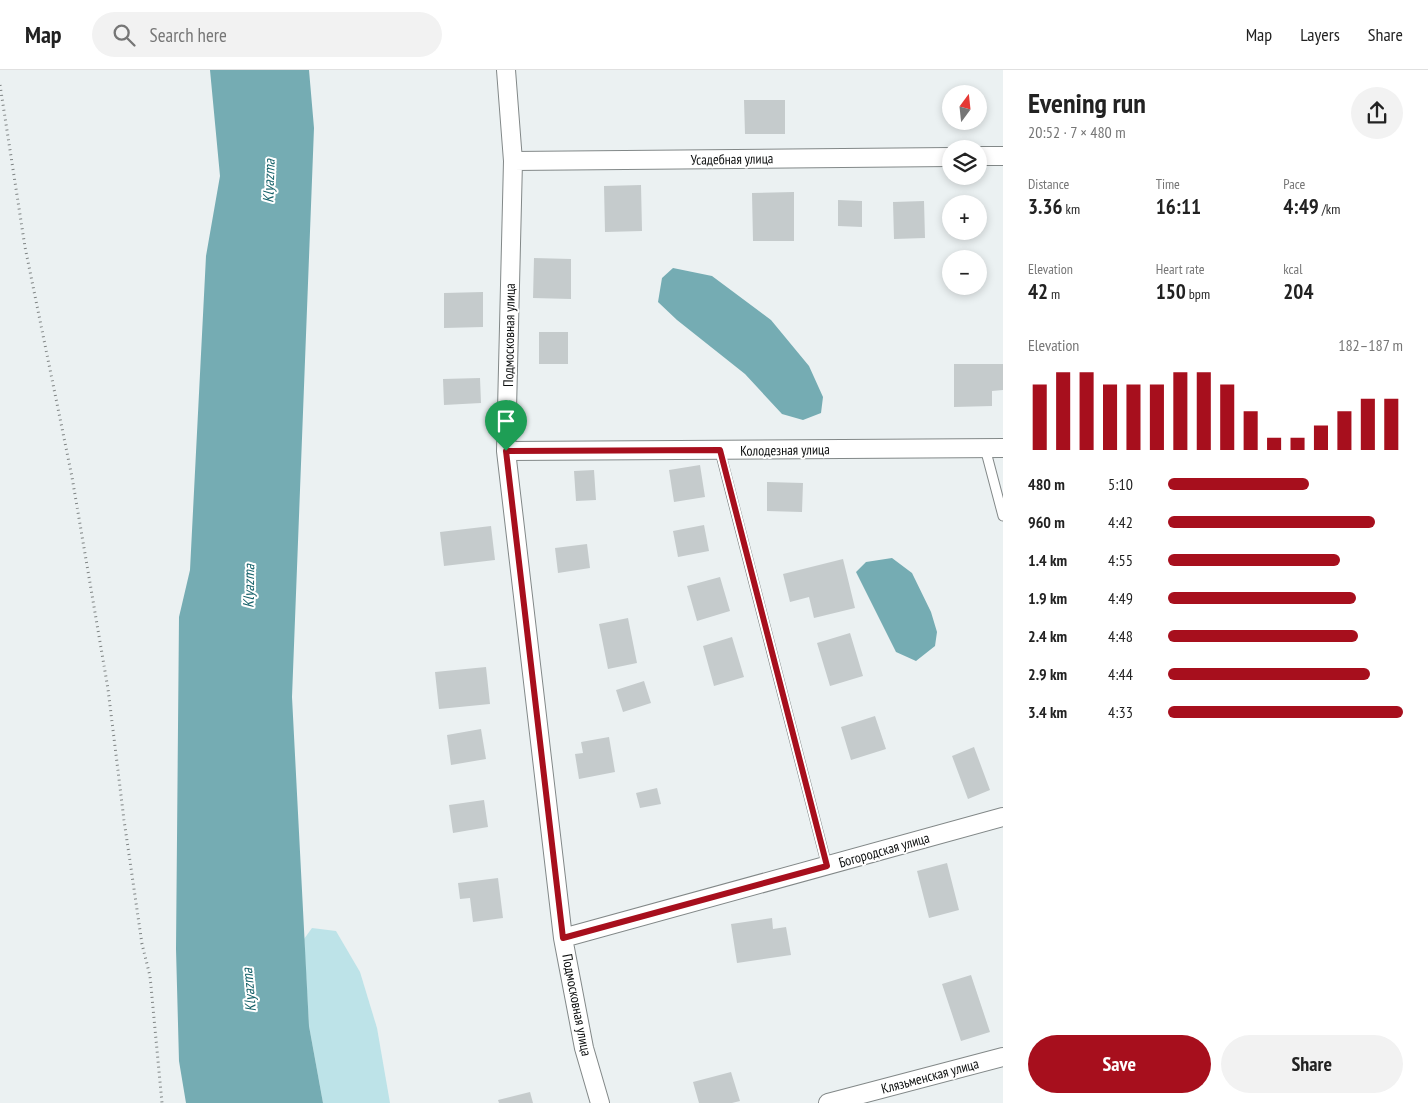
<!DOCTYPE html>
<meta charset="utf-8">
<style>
:root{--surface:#fff;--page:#f2f2f2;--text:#222;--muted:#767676;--line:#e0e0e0;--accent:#a70f1d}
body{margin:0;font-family:"PT Sans Narrow",sans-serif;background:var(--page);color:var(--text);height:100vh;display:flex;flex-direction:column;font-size:19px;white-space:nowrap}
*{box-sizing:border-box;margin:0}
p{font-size:16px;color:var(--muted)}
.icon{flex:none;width:28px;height:28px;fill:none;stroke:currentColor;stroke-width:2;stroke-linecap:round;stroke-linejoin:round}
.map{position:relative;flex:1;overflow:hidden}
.panel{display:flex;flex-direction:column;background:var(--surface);width:425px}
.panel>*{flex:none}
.needle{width:32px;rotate:15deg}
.buttons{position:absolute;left:942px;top:15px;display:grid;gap:10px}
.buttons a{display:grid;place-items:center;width:45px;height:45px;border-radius:50%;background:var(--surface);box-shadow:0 2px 8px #0003;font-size:25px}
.pin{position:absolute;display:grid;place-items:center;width:42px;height:42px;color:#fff;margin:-51px -21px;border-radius:50% 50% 50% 0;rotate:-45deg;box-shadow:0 0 5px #0007}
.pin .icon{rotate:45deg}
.round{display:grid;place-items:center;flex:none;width:52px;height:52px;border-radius:26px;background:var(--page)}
.headline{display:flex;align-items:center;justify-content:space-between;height:85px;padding:0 25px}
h1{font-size:28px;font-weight:800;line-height:38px}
.stats{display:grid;grid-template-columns:repeat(3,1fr);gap:8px;height:85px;padding:5px 25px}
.stats div{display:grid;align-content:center}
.stats b{font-size:21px;font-weight:800}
.stats small{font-size:14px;font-weight:400}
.stats p{font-size:14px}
.chart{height:140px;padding:10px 25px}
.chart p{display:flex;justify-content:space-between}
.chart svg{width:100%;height:90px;margin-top:5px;stroke:var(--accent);stroke-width:6}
.primary-button{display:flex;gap:10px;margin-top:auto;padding:10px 25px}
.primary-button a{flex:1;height:58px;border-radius:30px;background:var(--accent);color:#fff;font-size:20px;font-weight:800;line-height:58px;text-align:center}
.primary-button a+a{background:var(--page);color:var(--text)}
ul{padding:0 25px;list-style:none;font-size:16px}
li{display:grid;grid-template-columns:80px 60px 1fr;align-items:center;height:38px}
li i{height:12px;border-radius:6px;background:var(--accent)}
header{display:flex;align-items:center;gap:30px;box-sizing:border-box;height:70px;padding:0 25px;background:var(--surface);border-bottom:1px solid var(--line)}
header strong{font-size:24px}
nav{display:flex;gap:28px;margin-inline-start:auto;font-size:18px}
.search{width:350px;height:45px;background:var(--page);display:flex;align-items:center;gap:12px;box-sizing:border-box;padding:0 18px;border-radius:28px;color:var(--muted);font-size:19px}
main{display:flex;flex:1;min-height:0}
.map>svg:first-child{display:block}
.green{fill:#bde3e8}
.water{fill:#75acb3}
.building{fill:#c5cbcc}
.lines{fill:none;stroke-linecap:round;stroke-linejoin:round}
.lane-casing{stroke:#828888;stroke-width:11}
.street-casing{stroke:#828888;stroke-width:20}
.path{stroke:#7f8484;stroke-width:3;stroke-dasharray:1 4;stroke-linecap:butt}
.lane{stroke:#fff;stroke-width:9}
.street{stroke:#fff;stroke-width:18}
.route-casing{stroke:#fff;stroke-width:10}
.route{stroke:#a70f1d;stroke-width:6}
.labels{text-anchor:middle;stroke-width:4;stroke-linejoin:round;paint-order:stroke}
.street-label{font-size:14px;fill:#0d0f0f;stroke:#fff}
.water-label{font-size:15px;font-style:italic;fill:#156169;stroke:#fff}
</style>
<header>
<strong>Map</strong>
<div class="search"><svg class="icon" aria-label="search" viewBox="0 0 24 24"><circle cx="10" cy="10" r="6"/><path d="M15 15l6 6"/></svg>Search here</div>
<nav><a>Map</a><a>Layers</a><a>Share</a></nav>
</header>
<main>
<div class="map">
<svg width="1003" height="1033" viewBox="0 0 1003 1033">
<rect width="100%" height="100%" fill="#ebf1f2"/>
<path class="green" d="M 312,858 L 336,861 L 360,902 L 377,958 L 390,1033 L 323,1033 L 309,956 L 304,869 Z"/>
<path class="water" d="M 210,0 L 309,0 L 314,58 L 292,627 L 309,956 L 323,1033 L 186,1033 L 179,991 L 176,879 L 179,547 L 190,500 L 206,186 L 220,106 Z
M 673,198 L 712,206 L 771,250 L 809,296 L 823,327 L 821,343 L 803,350 L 782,344 L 745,304 L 677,250 L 658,232 L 662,208 Z
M 892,488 L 912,503 L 931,542 L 937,562 L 935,576 L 916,591 L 896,582 L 856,502 L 866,492 Z"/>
<path class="building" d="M 744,30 L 785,30 L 785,64 L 745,64 Z
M 641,115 L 642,161 L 605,162 L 604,116 Z
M 794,122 L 794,171 L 753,171 L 752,123 Z
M 838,130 L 862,131 L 862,157 L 838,156 Z
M 924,131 L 925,168 L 894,169 L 893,132 Z
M 534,188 L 571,189 L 571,229 L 533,228 Z
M 483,222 L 483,257 L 444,258 L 444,223 Z
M 539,262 L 568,262 L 568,294 L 539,294 Z
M 954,294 L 1003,294 L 1003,320 L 992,321 L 992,336 L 954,337 Z
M 480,308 L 481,333 L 444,335 L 443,309 Z
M 700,395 L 705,427 L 674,432 L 669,400 Z
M 594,400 L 596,430 L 576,431 L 574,401 Z
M 767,412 L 803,413 L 802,442 L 767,441 Z
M 704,455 L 709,481 L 678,487 L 673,461 Z
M 491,456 L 495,490 L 444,496 L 440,462 Z
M 587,474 L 590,498 L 558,503 L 555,478 Z
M 843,489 L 855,538 L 814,548 L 809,527 L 790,532 L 783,504 Z
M 720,507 L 730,541 L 697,551 L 687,516 Z
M 628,548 L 637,593 L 608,599 L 599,554 Z
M 850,563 L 863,606 L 830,616 L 817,573 Z
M 732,567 L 744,607 L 714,616 L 703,576 Z
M 486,597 L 490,634 L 439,639 L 435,602 Z
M 644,611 L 651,633 L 623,642 L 616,620 Z
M 875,646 L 886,679 L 851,690 L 841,657 Z
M 481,659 L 486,689 L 451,695 L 447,665 Z
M 609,667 L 615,702 L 579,709 L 575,684 L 583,683 L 581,672 Z
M 974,677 L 990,720 L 968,729 L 952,686 Z
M 657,718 L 661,734 L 640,738 L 636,723 Z
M 484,730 L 488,757 L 453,763 L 449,735 Z
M 947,793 L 959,840 L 929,848 L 917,801 Z
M 498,808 L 503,848 L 473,852 L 470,828 L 460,829 L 458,813 Z
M 772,848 L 773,859 L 786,857 L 791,885 L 737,893 L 731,854 Z
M 971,905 L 990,962 L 961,971 L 942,914 Z
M 731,1002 L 740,1031 L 732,1033 L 699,1033 L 693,1012 Z
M 530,1022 L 533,1033 L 499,1033 L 498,1030 Z"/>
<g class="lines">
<g class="lane-casing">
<path id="lane" d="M 985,378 L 1003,446
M 720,381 L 827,796"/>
</g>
<g class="street-casing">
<path id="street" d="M 506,0 L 513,91 L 506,381 L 563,868 L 584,978 L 600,1033
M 979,86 L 1003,86
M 513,91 L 951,87
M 506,381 L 1003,378
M 563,868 L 1003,747
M 828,1033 L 1003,987"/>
</g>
<path class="path" d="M 0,15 L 25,177 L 72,407 L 108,619 L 124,750 L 142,874 L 150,906 L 162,1033"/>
<use href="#lane" class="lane"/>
<use href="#street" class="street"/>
</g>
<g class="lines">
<g class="route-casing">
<path id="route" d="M 720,380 L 827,796 L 563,868 L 506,381 Z"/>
</g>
<use href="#route" class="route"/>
</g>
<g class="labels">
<g class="street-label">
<text transform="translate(732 89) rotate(-1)" y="5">Усадебная улица</text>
<text transform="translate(509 265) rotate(-89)" y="5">Подмосковная улица</text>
<text transform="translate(785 380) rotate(-1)" y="5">Колодезная улица</text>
<text transform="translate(884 780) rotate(-16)" y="5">Богородская улица</text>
<text transform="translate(577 935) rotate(79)" y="5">Подмосковная улица</text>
<text transform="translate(930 1006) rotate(-15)" y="5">Клязьменская улица</text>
</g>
<g class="water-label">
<text transform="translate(269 111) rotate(-88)" y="5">Klyazma</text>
<text transform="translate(249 516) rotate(-89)" y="5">Klyazma</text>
<text transform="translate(249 920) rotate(-95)" y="5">Klyazma</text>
</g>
</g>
</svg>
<div class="buttons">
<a><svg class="needle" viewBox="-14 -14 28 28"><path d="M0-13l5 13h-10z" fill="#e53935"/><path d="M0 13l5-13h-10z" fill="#767676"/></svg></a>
<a><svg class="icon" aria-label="layers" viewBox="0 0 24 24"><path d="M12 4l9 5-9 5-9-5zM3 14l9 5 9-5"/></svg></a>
<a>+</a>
<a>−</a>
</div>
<div class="pin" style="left:506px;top:381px;background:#1e9e55"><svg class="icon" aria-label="arrive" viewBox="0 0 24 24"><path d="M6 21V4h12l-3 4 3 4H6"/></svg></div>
</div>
<section class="panel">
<div class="headline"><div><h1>Evening run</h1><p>20:52 · 7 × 480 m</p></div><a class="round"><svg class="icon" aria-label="share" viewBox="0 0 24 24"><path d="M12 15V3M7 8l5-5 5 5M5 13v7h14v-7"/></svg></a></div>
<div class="stats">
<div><p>Distance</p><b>3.36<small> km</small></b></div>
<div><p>Time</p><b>16:11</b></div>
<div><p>Pace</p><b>4:49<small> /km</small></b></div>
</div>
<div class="stats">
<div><p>Elevation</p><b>42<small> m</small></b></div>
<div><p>Heart rate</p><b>150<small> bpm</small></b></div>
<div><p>kcal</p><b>204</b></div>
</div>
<div class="chart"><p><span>Elevation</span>182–187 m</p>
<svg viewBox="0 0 160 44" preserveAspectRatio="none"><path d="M5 44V12M15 44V6M25 44V6M35 44V12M45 44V12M55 44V12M65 44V6M75 44V6M85 44V12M95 44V25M105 44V38M115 44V38M125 44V32M135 44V25M145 44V19M155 44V19"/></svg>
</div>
<ul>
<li><b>480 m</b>5:10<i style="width:60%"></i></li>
<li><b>960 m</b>4:42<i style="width:88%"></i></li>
<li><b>1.4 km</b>4:55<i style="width:73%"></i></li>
<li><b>1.9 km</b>4:49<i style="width:80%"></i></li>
<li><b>2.4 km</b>4:48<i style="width:81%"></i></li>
<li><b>2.9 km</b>4:44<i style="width:86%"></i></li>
<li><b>3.4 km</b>4:33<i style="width:100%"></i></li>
</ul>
<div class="primary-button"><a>Save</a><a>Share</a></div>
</section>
</main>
